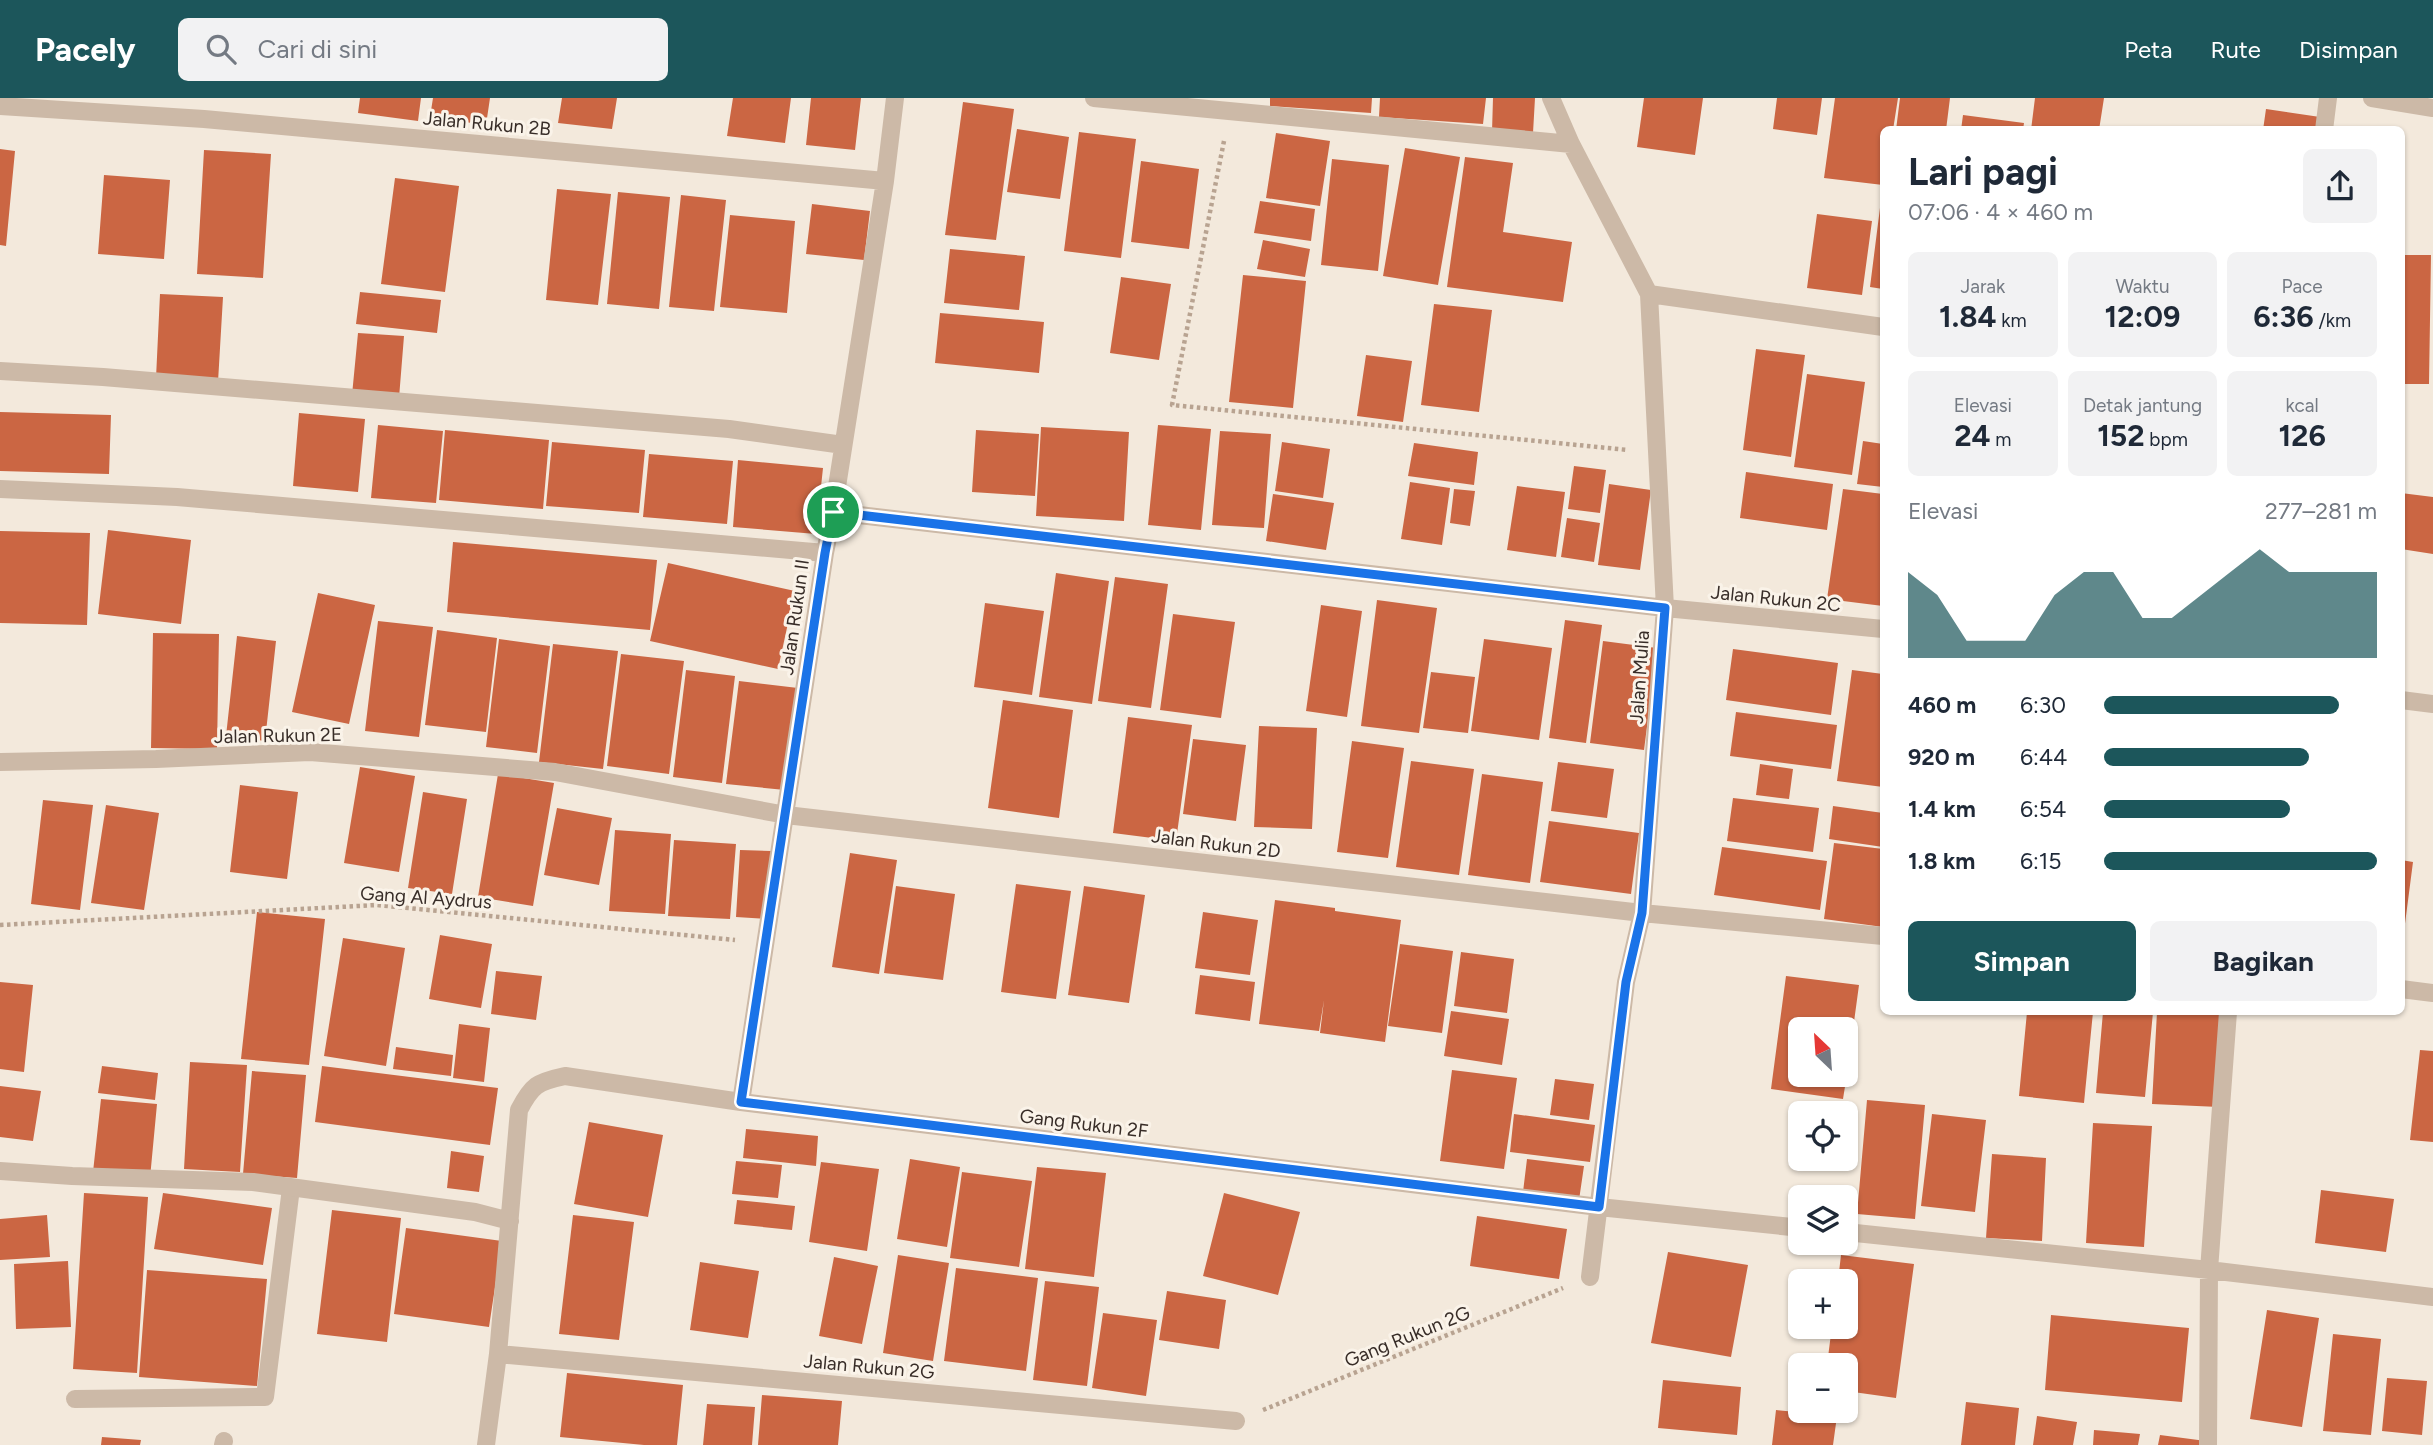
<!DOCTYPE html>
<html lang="id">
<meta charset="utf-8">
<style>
:root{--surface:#fff;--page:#f2f2f3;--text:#1f2937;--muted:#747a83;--accent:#1c565b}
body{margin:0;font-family:Figtree,sans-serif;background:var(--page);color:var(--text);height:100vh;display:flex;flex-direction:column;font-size:26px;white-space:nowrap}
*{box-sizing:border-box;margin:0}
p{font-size:23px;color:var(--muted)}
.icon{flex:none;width:38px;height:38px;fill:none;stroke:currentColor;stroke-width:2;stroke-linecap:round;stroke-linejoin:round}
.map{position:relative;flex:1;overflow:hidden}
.details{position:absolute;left:1880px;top:28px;width:525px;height:889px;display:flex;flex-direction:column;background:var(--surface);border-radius:10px;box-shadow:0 2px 5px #0004}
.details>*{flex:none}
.needle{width:46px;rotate:335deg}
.controls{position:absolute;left:1788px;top:919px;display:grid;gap:14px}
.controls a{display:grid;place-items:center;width:70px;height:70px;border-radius:10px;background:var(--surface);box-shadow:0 2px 5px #0004;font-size:35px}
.pin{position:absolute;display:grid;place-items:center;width:60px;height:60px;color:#fff;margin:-30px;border:4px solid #fff;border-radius:50%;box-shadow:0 2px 7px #0007}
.round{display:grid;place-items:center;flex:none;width:74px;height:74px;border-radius:10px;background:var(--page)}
.summary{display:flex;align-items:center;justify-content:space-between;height:119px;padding:0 28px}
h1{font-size:38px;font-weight:700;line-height:52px}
.figures{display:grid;grid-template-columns:repeat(3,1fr);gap:10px;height:119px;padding:7px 28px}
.figures div{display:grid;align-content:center;border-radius:10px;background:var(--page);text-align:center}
.figures b{font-size:30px;font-weight:700}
.figures small{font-size:19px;font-weight:400}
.figures p{font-size:19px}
.chart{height:196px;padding:14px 28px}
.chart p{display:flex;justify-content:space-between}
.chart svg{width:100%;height:126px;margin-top:7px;fill:var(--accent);opacity:.7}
.action{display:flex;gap:14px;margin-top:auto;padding:14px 28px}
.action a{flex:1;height:80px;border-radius:10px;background:var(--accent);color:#fff;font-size:28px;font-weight:700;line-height:80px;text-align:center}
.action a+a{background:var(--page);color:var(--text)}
ul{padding:0 28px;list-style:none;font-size:23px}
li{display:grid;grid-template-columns:112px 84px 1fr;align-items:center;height:52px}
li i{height:18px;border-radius:9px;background:var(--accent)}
header{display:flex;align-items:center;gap:42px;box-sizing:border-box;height:98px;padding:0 35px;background:var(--accent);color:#fff}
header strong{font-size:33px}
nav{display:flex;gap:38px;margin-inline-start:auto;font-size:24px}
.search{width:490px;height:63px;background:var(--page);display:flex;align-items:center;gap:18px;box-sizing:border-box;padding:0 24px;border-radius:10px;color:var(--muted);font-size:26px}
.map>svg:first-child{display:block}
.building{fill:#cb6643}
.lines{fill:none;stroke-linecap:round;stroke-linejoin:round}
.path{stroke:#b8a391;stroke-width:4.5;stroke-dasharray:3.5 3.5;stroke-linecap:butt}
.service{stroke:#ccb9a7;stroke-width:18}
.minor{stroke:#ccb9a7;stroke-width:18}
.route-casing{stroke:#fff;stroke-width:14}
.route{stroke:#1a73e8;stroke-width:9}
.labels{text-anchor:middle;stroke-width:6;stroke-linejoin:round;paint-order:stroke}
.street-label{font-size:19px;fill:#382d28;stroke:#faf3e9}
</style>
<header>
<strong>Pacely</strong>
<div class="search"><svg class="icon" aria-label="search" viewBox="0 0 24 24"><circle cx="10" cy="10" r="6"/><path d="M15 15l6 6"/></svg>Cari di sini</div>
<nav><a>Peta</a><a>Rute</a><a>Disimpan</a></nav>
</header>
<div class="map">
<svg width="2433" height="1347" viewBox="0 0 2433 1347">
<rect width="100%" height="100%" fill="#f3e9dc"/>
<path class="building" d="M 360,0 L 421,0 L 418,23 L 358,15 Z
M 433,0 L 490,0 L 486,27 L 430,19 Z
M 562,0 L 617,0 L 612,31 L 558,25 Z
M 733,0 L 791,0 L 785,45 L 727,38 Z
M 811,0 L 861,0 L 855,52 L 806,47 Z
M 1270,0 L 1372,0 L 1371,15 L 1270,8 Z
M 1380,0 L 1486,0 L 1483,26 L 1379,19 Z
M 1493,0 L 1535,0 L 1533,35 L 1492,34 Z
M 1644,0 L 1703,0 L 1695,57 L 1637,49 Z
M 1777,0 L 1822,0 L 1817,37 L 1773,31 Z
M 1835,0 L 1898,0 L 1893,32 L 1883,32 L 1883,87 L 1824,80 Z
M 1900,0 L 1950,0 L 1946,32 L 1896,32 Z
M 2035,0 L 2104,0 L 2099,32 L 2031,32 Z
M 963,4 L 1014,11 L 996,142 L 945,137 Z
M 2266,11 L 2320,19 L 2318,32 L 2263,32 Z
M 1963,17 L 2024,25 L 2023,32 L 1961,32 Z
M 1017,31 L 1069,39 L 1060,101 L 1007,94 Z
M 1079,34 L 1136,41 L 1121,160 L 1064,153 Z
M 1276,35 L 1330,43 L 1320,108 L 1266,100 Z
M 1405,50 L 1460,59 L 1438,187 L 1383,178 Z
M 0,51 L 15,53 L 6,148 L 0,147 Z
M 204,52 L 271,56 L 263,180 L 197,176 Z
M 1465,59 L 1513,65 L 1503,134 L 1572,144 L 1563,204 L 1447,189 Z
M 1332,61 L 1389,67 L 1378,173 L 1321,167 Z
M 1141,63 L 1199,71 L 1189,151 L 1131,144 Z
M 104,77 L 170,82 L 164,161 L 98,156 Z
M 395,80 L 459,88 L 445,194 L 381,186 Z
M 557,91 L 611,96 L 598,207 L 546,202 Z
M 618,94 L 670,99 L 659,211 L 607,206 Z
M 681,97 L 726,102 L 714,213 L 669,209 Z
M 1881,102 L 1883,102 L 1883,191 L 1870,189 Z
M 1260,103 L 1315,111 L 1311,143 L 1254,135 Z
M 812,106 L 870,113 L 864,162 L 806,156 Z
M 1817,116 L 1872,123 L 1862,197 L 1807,190 Z
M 730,117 L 795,123 L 787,215 L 720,209 Z
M 1263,142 L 1310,151 L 1305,179 L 1257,171 Z
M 950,151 L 1025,158 L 1019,212 L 944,205 Z
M 2401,157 L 2431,157 L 2429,286 L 2401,286 Z
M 1243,177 L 1306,183 L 1293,310 L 1229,304 Z
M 1121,179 L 1171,186 L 1159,262 L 1110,255 Z
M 360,194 L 441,202 L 437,235 L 356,226 Z
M 160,196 L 223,199 L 218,284 L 156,280 Z
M 1434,206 L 1492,212 L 1479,314 L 1421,307 Z
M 940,215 L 1044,224 L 1039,275 L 935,265 Z
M 358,235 L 404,238 L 399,300 L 352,297 Z
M 1756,251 L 1805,257 L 1791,359 L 1743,352 Z
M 1366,257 L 1412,263 L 1403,324 L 1357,318 Z
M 1807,276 L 1865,284 L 1852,377 L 1794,369 Z
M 0,314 L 111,317 L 109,376 L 0,373 Z
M 299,315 L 365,321 L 358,394 L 293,388 Z
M 378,327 L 443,333 L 436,405 L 371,400 Z
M 1158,327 L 1211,331 L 1201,432 L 1148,427 Z
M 1041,329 L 1129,334 L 1124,423 L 1036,418 Z
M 445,332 L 549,342 L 543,411 L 439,402 Z
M 976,332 L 1039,336 L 1035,398 L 972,394 Z
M 1220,333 L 1271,336 L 1264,430 L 1212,427 Z
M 1863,343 L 1883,346 L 1883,389 L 1857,386 Z
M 552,344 L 645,352 L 639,415 L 546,408 Z
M 1282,344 L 1330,351 L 1323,400 L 1275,393 Z
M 1414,345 L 1478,354 L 1474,387 L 1408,378 Z
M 649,356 L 733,363 L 727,426 L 643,419 Z
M 738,362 L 823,370 L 816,436 L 733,429 Z
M 1574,368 L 1606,372 L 1600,415 L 1568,411 Z
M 1746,374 L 1833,386 L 1827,432 L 1740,420 Z
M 1410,384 L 1450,390 L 1442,447 L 1401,441 Z
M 1609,386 L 1651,392 L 1640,472 L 1598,467 Z
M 1517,388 L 1565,394 L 1556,459 L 1507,452 Z
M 1454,391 L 1475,393 L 1470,428 L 1450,425 Z
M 1843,391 L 1883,396 L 1883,508 L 1827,501 Z
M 2401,395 L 2433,399 L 2433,456 L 2401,451 Z
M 1273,396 L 1334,405 L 1326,452 L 1266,443 Z
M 1567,420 L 1600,425 L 1594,464 L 1561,459 Z
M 108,432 L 191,442 L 181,526 L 98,516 Z
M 0,433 L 90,435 L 87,527 L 0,525 Z
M 453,444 L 657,462 L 650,532 L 447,514 Z
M 668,465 L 795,493 L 778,571 L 650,543 Z
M 1056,475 L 1109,483 L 1092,606 L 1039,599 Z
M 1115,479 L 1168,486 L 1151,610 L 1098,603 Z
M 318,495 L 375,507 L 349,626 L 292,614 Z
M 1377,502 L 1437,510 L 1419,635 L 1361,628 Z
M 985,505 L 1044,513 L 1032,597 L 974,589 Z
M 1321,507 L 1362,513 L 1347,619 L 1306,613 Z
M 1173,516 L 1235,524 L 1221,620 L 1160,612 Z
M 1565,522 L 1602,527 L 1586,645 L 1549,640 Z
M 378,523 L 433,529 L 419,639 L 365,633 Z
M 437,532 L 497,540 L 486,634 L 425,627 Z
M 153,535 L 219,536 L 217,651 L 151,650 Z
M 237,538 L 276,543 L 265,643 L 226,638 Z
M 499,541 L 550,548 L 537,655 L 486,649 Z
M 1484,541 L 1552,550 L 1539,642 L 1471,633 Z
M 1603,543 L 1657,550 L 1644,652 L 1590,645 Z
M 553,546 L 618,553 L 603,671 L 539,664 Z
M 1733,551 L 1838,565 L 1831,617 L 1726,602 Z
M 621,556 L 684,563 L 669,676 L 607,668 Z
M 686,572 L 735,578 L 722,685 L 673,679 Z
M 1852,572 L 1883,576 L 1883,689 L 1837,683 Z
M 1431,574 L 1475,579 L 1468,635 L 1423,630 Z
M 739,583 L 798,590 L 785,692 L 726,686 Z
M 1003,602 L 1073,612 L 1059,720 L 988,710 Z
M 1736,614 L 1837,627 L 1831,671 L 1730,658 Z
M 1128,619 L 1192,627 L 1176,743 L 1113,735 Z
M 1259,628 L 1317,630 L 1312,731 L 1254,729 Z
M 1193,641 L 1246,647 L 1236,723 L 1183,716 Z
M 1352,643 L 1404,650 L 1388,760 L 1337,754 Z
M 1411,663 L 1474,671 L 1459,777 L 1396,769 Z
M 1558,664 L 1614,671 L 1607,720 L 1551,713 Z
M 1760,666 L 1793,671 L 1789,701 L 1756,697 Z
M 360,669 L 415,678 L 399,774 L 344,765 Z
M 498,676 L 554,685 L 533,808 L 478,799 Z
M 1482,676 L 1543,684 L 1530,785 L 1468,777 Z
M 240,687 L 298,694 L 287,781 L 230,774 Z
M 423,694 L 467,701 L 452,796 L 408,790 Z
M 1733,700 L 1819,710 L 1813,754 L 1727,743 Z
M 43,702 L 93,707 L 80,812 L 31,806 Z
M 106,707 L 159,715 L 144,812 L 91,805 Z
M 1833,708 L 1883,715 L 1883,749 L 1829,741 Z
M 557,710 L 612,720 L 599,787 L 544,777 Z
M 1549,723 L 1639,735 L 1631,796 L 1540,784 Z
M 615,732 L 671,736 L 665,816 L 609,813 Z
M 674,742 L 736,746 L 730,821 L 668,818 Z
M 1834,745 L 1883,751 L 1883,829 L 1824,821 Z
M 1722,749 L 1827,763 L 1820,812 L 1714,797 Z
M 740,752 L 771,753 L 767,821 L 736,819 Z
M 850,755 L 897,762 L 879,876 L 832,869 Z
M 2401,762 L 2413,764 L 2403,841 L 2401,841 Z
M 1016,786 L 1071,793 L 1056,901 L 1001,894 Z
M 896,788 L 955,796 L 943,882 L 884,875 Z
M 1084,788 L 1145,797 L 1129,905 L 1068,897 Z
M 1275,802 L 1335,810 L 1335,813 L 1401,822 L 1385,944 L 1320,935 L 1324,902 L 1319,933 L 1259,926 Z
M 257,814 L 325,821 L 309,967 L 241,961 Z
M 1203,814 L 1258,822 L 1250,877 L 1195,870 Z
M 440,837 L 492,846 L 481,910 L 429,901 Z
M 343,840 L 405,850 L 386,968 L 324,958 Z
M 1400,846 L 1453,853 L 1442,935 L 1388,928 Z
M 1461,854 L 1514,861 L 1507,915 L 1454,908 Z
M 496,873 L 542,878 L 536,922 L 491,916 Z
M 1200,877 L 1255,884 L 1250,923 L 1195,916 Z
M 1786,878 L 1859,887 L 1848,968 L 1846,931 L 1801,931 L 1801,976 L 1847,976 L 1843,1001 L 1771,991 Z
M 0,884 L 33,887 L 24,974 L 0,971 Z
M 1451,913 L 1509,921 L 1502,967 L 1444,958 Z
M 2027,914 L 2093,914 L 2084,1005 L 2019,998 Z
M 2103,914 L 2153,914 L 2145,999 L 2096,995 Z
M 2157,914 L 2224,914 L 2219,1009 L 2152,1006 Z
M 459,926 L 490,930 L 484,984 L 453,980 Z
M 396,949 L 453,957 L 451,978 L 393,971 Z
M 2420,952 L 2433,953 L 2433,1044 L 2410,1042 Z
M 190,964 L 247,967 L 240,1074 L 184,1071 Z
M 102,968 L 158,975 L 155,1002 L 98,995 Z
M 322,968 L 498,990 L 490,1047 L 315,1024 Z
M 1452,972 L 1517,980 L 1504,1071 L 1440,1063 Z
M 252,973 L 306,977 L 297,1080 L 243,1076 Z
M 1555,981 L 1594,986 L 1589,1022 L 1550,1017 Z
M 0,988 L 41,993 L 33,1043 L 0,1039 Z
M 101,1001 L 157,1006 L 150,1080 L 93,1074 Z
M 1867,1002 L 1925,1007 L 1915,1121 L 1857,1116 Z
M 1514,1016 L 1595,1027 L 1590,1064 L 1510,1054 Z
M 1932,1016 L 1986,1022 L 1975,1114 L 1921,1108 Z
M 589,1024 L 663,1037 L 648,1119 L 574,1106 Z
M 2093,1025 L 2152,1028 L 2144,1149 L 2086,1145 Z
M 746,1031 L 818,1038 L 816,1068 L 743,1060 Z
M 451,1053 L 484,1058 L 479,1094 L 447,1090 Z
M 1992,1056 L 2046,1060 L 2042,1143 L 1986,1140 Z
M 910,1061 L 960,1069 L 947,1149 L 897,1141 Z
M 1527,1061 L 1584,1068 L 1579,1102 L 1523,1094 Z
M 736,1063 L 782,1067 L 778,1100 L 732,1096 Z
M 821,1064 L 879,1071 L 867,1153 L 809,1144 Z
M 1037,1069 L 1106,1075 L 1094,1179 L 1025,1171 Z
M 962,1074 L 1032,1083 L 1019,1169 L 950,1160 Z
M 2321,1092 L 2394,1101 L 2386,1154 L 2315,1145 Z
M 84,1095 L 148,1099 L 137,1275 L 73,1271 Z
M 163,1095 L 272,1110 L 263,1167 L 154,1151 Z
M 1224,1095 L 1300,1114 L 1278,1197 L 1203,1178 Z
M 737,1102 L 795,1108 L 792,1132 L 734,1126 Z
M 332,1112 L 401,1120 L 387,1244 L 317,1236 Z
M 47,1117 L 50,1159 L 0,1162 L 0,1121 Z
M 573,1117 L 634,1124 L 619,1242 L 559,1236 Z
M 1477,1118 L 1567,1131 L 1559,1181 L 1470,1168 Z
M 406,1130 L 502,1143 L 489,1229 L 394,1216 Z
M 1668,1154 L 1748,1167 L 1731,1259 L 1651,1245 Z
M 898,1157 L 949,1165 L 933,1263 L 883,1255 Z
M 1841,1157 L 1914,1166 L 1896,1300 L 1846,1293 L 1846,1267 L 1827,1267 L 1832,1228 L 1846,1228 L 1846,1183 L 1838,1183 Z
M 834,1159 L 878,1168 L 862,1246 L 819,1238 Z
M 68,1163 L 71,1229 L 16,1231 L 14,1166 Z
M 700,1164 L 759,1173 L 748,1240 L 690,1232 Z
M 956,1170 L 1038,1180 L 1026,1273 L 944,1263 Z
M 147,1172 L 267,1181 L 257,1288 L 139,1279 Z
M 1045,1183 L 1099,1189 L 1087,1288 L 1033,1282 Z
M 1167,1193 L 1226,1202 L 1219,1251 L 1159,1242 Z
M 2267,1212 L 2319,1220 L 2302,1329 L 2250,1321 Z
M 1103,1215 L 1157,1222 L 1146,1298 L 1092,1290 Z
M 2051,1217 L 2189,1230 L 2182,1304 L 2045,1292 Z
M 2333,1236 L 2381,1241 L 2371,1337 L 2323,1333 Z
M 567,1275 L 683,1287 L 677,1347 L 644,1347 L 560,1339 Z
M 2387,1280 L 2427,1283 L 2422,1337 L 2382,1333 Z
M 1663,1282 L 1741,1289 L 1737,1337 L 1658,1330 Z
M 762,1297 L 842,1303 L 838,1347 L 758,1347 Z
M 1966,1304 L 2019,1310 L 2015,1347 L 1961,1347 Z
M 707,1306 L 755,1309 L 752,1347 L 703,1347 Z
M 1776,1312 L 1837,1318 L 1833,1347 L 1772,1347 Z
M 2037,1318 L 2077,1324 L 2073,1347 L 2033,1347 Z
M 2094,1332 L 2140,1336 L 2138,1347 L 2093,1347 Z
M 2160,1337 L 2206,1343 L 2205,1347 L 2158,1347 Z
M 102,1339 L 141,1342 L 140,1347 L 101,1347 Z"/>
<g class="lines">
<path class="path" d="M 1224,43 L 1172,307 L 1628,352
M 0,827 L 377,807 L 735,842
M 1263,1312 L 1563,1190"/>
<path class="service" d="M 75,1301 L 265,1299 L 291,1090"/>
<path class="minor" d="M 1094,0 L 1571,46
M 1551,0 L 1571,46 L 1649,196 L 1665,510 L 1642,815 L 1626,884 L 1590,1179
M 2372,0 L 2433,10
M 0,8 L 204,21 L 885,83
M 2324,32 L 2328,0
M 1649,196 L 1883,229
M 0,273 L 103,279 L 729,331 L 843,347
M 0,391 L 177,399 L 825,455
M 833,414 L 1665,510 L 1883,531
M 2401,602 L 2433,606
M 0,664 L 156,661 L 310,654 L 555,674 L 786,717 L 1642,815 L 1883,838
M 2401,891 L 2433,895
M 741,1004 L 825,455 L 833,414 L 885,83 L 895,0
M 0,1073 L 72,1078 L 253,1084 L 475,1114 L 510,1123
M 1846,1134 L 2209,1172 L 2433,1199
M 498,1256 L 1236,1323
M 223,1347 L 224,1343
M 486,1347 L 498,1256 L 519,1012 C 532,987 537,984 565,978 L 741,1004 L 1599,1109 L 1801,1130
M 2208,1347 L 2209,1172 L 2228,914"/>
</g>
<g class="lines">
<g class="route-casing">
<path id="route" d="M 833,414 L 1665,510 L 1642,815 L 1626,884 L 1599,1109 L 741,1004 L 825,455 Z"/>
</g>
<use href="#route" class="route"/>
</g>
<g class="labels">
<g class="street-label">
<text transform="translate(487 25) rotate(5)" y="7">Jalan Rukun 2B</text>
<text transform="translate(1776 500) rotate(6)" y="7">Jalan Rukun 2C</text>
<text transform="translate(794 519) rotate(-82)" y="7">Jalan Rukun II</text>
<text transform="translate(1639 579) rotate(-86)" y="7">Jalan Mulia</text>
<text transform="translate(278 637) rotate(-1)" y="7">Jalan Rukun 2E</text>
<text transform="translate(1216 745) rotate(7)" y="7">Jalan Rukun 2D</text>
<text transform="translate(426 799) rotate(4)" y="7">Gang Al Aydrus</text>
<text transform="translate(1084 1025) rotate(7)" y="7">Gang Rukun 2F</text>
<text transform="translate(1407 1238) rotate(-22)" y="7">Gang Rukun 2G</text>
<text transform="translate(869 1268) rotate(5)" y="7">Jalan Rukun 2G</text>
</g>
</g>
</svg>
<div class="controls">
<a><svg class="needle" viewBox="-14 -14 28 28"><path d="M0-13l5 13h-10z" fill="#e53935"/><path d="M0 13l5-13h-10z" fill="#747a83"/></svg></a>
<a><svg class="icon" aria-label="locate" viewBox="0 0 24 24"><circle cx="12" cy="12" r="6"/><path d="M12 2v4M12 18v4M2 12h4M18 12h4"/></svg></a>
<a><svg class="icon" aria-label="layers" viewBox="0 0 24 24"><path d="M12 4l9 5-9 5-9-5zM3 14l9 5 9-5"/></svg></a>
<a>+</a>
<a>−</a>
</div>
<div class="pin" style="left:833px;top:414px;background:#1e9e55"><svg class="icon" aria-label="arrive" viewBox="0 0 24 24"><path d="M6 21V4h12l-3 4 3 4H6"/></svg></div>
<section class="details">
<div class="summary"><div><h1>Lari pagi</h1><p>07:06 · 4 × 460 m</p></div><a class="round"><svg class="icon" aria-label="share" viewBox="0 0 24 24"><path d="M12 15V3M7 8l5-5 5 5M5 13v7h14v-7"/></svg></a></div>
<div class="figures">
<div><p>Jarak</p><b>1.84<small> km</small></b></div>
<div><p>Waktu</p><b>12:09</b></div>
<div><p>Pace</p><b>6:36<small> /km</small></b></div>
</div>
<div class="figures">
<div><p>Elevasi</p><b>24<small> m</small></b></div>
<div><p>Detak jantung</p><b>152<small> bpm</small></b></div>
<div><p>kcal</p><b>126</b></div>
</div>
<div class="chart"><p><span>Elevasi</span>277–281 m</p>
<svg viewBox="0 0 160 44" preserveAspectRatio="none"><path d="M0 44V14L10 22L20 38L30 38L40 38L50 22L60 14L70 14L80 30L90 30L100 22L110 14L120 6L130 14L140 14L150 14L160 14V44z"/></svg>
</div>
<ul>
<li><b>460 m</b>6:30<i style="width:86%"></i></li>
<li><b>920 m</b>6:44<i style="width:75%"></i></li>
<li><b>1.4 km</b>6:54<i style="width:68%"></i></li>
<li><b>1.8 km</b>6:15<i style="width:100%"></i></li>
</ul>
<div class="action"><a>Simpan</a><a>Bagikan</a></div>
</section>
</div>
